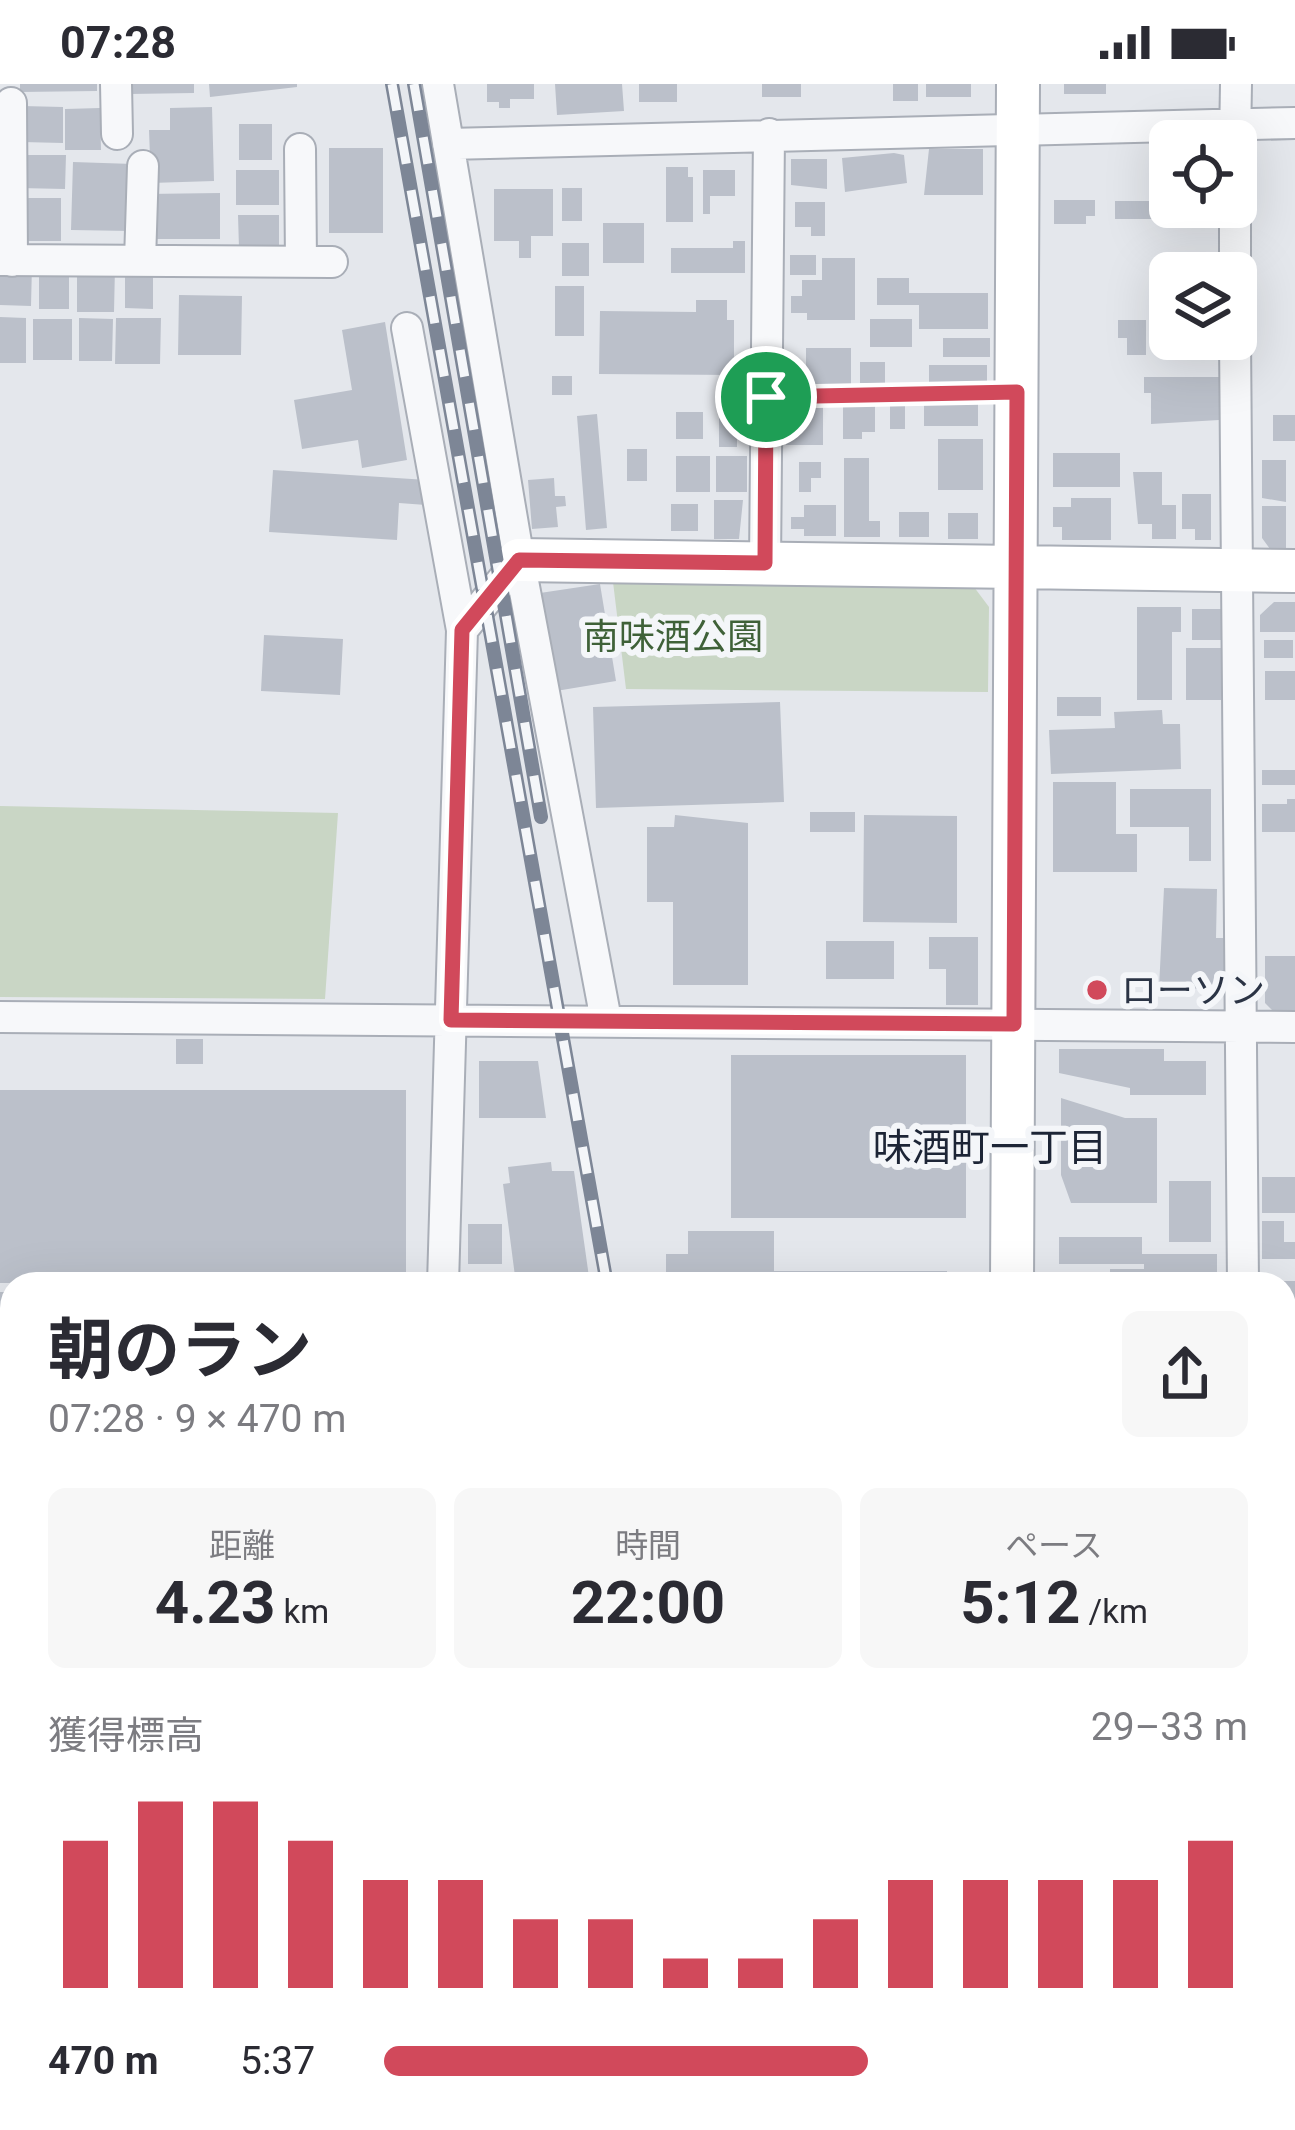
<!DOCTYPE html>
<html lang="ja">
<meta charset="utf-8">
<style>
:root{--surface:#fff;--page:#f7f7f7;--text:#2b2b33;--muted:#7c7c81;--accent:#d1495b}
body{margin:0;font-family:Roboto,"Noto Sans JP",sans-serif;background:var(--page);color:var(--text);height:100vh;display:flex;flex-direction:column;font-size:45px;white-space:nowrap}
*{box-sizing:border-box;margin:0}
p{font-size:39px;color:var(--muted)}
.icon{flex:none;width:66px;height:66px;fill:none;stroke:currentColor;stroke-width:2;stroke-linecap:round;stroke-linejoin:round}
.map{position:relative;flex:1;overflow:hidden}
.panel{position:absolute;left:0px;top:1188px;width:1296px;height:858px;display:flex;flex-direction:column;background:var(--surface);border-radius:36px 36px 0 0;box-shadow:0 12px 48px #0002}
.panel>*{flex:none}
.controls{position:absolute;left:1149px;top:36px;display:grid;gap:24px}
.controls a{display:grid;place-items:center;width:108px;height:108px;border-radius:18px;background:var(--surface);box-shadow:0 12px 48px #0002;font-size:60px}
.pin{position:absolute;display:grid;place-items:center;width:102px;height:102px;color:#fff;margin:-51px;border:6px solid #fff;border-radius:50%;box-shadow:0 3px 12px #0007}
.round{display:grid;place-items:center;flex:none;width:126px;height:126px;border-radius:18px;background:var(--page)}
.overview{display:flex;align-items:center;justify-content:space-between;height:204px;padding:0 48px}
h1{font-size:66px;font-weight:700;line-height:90px}
.stats{display:grid;grid-template-columns:repeat(3,1fr);gap:18px;height:204px;padding:12px 48px}
.stats div{display:grid;align-content:center;border-radius:18px;background:var(--page);text-align:center}
.stats b{font-size:60px;font-weight:700}
.stats small{font-size:33px;font-weight:400}
.stats p{font-size:33px}
.chart{height:336px;padding:24px 48px}
.chart p{display:flex;justify-content:space-between}
.chart svg{width:100%;height:216px;margin-top:12px;stroke:var(--accent);stroke-width:6}
ul{padding:0 48px;list-style:none;font-size:39px}
li{display:grid;grid-template-columns:192px 144px 1fr;align-items:center;height:90px}
li i{height:30px;border-radius:15px;background:var(--accent)}
.status{display:flex;justify-content:space-between;align-items:center;height:84px;padding:0 60px;background:var(--surface);direction:ltr}
.status svg{height:33px;fill:currentColor}
.map>svg:first-child{display:block}
.green{fill:#c9d6c5}
.building{fill:#bbc0ca}
.lines{fill:none;stroke-linecap:round;stroke-linejoin:round}
.street-casing{stroke:#a9aeb7;stroke-width:34}
.secondary-casing{stroke:#a9aeb7;stroke-width:46}
.primary-casing{stroke:#a3abb8;stroke-width:50}
.path{stroke:#c2c5cb;stroke-width:6;stroke-dasharray:9 9;stroke-linecap:butt}
.street{stroke:#f7f8fa;stroke-width:30}
.secondary{stroke:#fff;stroke-width:42}
.primary{stroke:#fff;stroke-width:45}
.tram{stroke:#7d8696;stroke-width:3}
.rail-casing{stroke:#7d8696;stroke-width:14}
.rail{stroke:#f4f6f9;stroke-width:9;stroke-dasharray:27;stroke-linecap:butt}
.route-casing{stroke:#fff;stroke-width:24}
.route{stroke:#d1495b;stroke-width:15}
.poi-dot{fill:#d1495b;stroke:#f4f6f9;stroke-width:4.5}
.labels{text-anchor:middle;stroke-width:12;stroke-linejoin:round;paint-order:stroke}
.park-label{font-size:36px;fill:#3f6138;stroke:#f4f6f9}
.poi-label{font-size:36px;fill:#2b3445;stroke:#f4f6f9;text-anchor:start}
.neighbourhood-label{font-size:39px;fill:#1d2536;stroke:#f4f6f9}
</style>
<div class="status"><b>07:28</b><svg viewBox="0 0 49 12"><path d="M0 12V9h3v3zM5 12V6h3v6zM10 12V3h3v9zM15 12V0h3v12zM26 1h20v11H26zM47 4h2v5h-2z"/></svg></div>
<div class="map">
<svg width="1295" height="2046" viewBox="0 0 1295 2046">
<rect width="100%" height="100%" fill="#e4e7ec"/>
<path class="green" d="M 613,498 L 974,503 L 989,523 L 988,608 L 626,605 Z
M 0,722 L 338,729 L 325,915 L 0,913 Z"/>
<path class="building" d="M 20,0 L 97,0 L 97,7 L 20,8 Z
M 130,0 L 194,0 L 194,9 L 130,10 Z
M 209,0 L 297,0 L 297,3 L 210,13 Z
M 487,0 L 534,0 L 534,15 L 510,15 L 510,24 L 499,24 L 499,18 L 487,18 Z
M 555,0 L 622,0 L 624,27 L 557,31 Z
M 639,0 L 677,0 L 677,18 L 639,18 Z
M 762,0 L 801,0 L 801,13 L 762,13 Z
M 893,0 L 918,0 L 918,17 L 893,17 Z
M 926,0 L 971,0 L 971,13 L 926,13 Z
M 1064,0 L 1106,0 L 1106,10 L 1064,10 Z
M 22,22 L 63,23 L 63,59 L 22,58 Z
M 212,23 L 214,97 L 151,99 L 149,46 L 170,46 L 170,24 Z
M 100,24 L 101,66 L 65,66 L 65,25 Z
M 239,40 L 272,40 L 272,76 L 239,76 Z
M 329,64 L 383,64 L 383,149 L 329,149 Z
M 929,65 L 983,65 L 983,111 L 924,111 Z
M 894,69 L 904,71 L 907,99 L 845,108 L 842,74 Z
M 20,71 L 66,71 L 65,105 L 19,104 Z
M 791,75 L 827,75 L 827,105 L 791,101 Z
M 73,78 L 133,80 L 131,147 L 71,146 Z
M 666,83 L 688,83 L 688,93 L 693,93 L 693,138 L 666,138 Z
M 236,86 L 279,86 L 279,121 L 236,121 Z
M 703,86 L 735,86 L 735,112 L 710,112 L 710,130 L 703,130 Z
M 562,104 L 582,104 L 582,137 L 562,137 Z
M 494,105 L 553,105 L 553,152 L 531,152 L 531,174 L 519,174 L 519,157 L 494,157 Z
M 220,109 L 220,155 L 146,155 L 146,110 Z
M 17,114 L 61,114 L 61,157 L 17,157 Z
M 1054,116 L 1095,116 L 1095,132 L 1086,132 L 1086,140 L 1054,140 Z
M 1115,117 L 1160,117 L 1160,135 L 1115,135 Z
M 795,118 L 825,118 L 825,152 L 811,152 L 811,143 L 795,143 Z
M 1180,123 L 1213,123 L 1213,137 L 1180,137 Z
M 238,131 L 279,131 L 279,163 L 239,164 Z
M 603,139 L 644,139 L 644,179 L 603,179 Z
M 733,157 L 745,157 L 745,189 L 671,189 L 671,164 L 733,164 Z
M 562,159 L 589,159 L 589,192 L 562,192 Z
M 790,171 L 816,171 L 816,191 L 790,191 Z
M 822,174 L 855,174 L 855,236 L 807,236 L 807,229 L 791,229 L 791,212 L 802,212 L 802,196 L 822,196 Z
M 0,181 L 32,181 L 31,222 L 0,221 Z
M 77,183 L 115,183 L 114,228 L 77,228 Z
M 125,185 L 153,185 L 153,225 L 125,224 Z
M 39,186 L 69,186 L 69,225 L 39,225 Z
M 877,194 L 909,194 L 909,209 L 988,209 L 988,245 L 919,245 L 919,221 L 877,221 Z
M 555,202 L 584,202 L 584,252 L 555,252 Z
M 179,211 L 242,212 L 241,271 L 178,271 Z
M 696,216 L 727,216 L 727,236 L 734,236 L 734,291 L 599,290 L 600,227 L 696,228 Z
M 0,233 L 26,234 L 26,279 L 0,279 Z
M 79,234 L 113,235 L 112,277 L 79,277 Z
M 116,234 L 161,234 L 160,280 L 115,280 Z
M 33,235 L 72,235 L 72,276 L 33,276 Z
M 870,235 L 912,235 L 912,263 L 870,263 Z
M 1118,236 L 1146,236 L 1146,271 L 1127,271 L 1127,254 L 1118,254 Z
M 385,238 L 407,376 L 362,384 L 358,356 L 302,365 L 294,316 L 352,306 L 342,246 Z
M 943,254 L 990,254 L 990,273 L 943,273 Z
M 1170,255 L 1216,255 L 1216,274 L 1169,274 Z
M 806,264 L 851,264 L 851,302 L 806,302 Z
M 860,278 L 885,278 L 885,299 L 860,299 Z
M 929,281 L 987,281 L 987,298 L 929,298 Z
M 552,292 L 572,292 L 572,311 L 552,311 Z
M 1144,293 L 1219,293 L 1219,336 L 1151,340 L 1151,309 L 1144,309 Z
M 924,317 L 978,317 L 978,342 L 924,342 Z
M 843,320 L 875,320 L 875,348 L 862,348 L 862,355 L 843,355 Z
M 890,320 L 905,320 L 905,345 L 890,345 Z
M 786,322 L 823,322 L 823,361 L 786,361 Z
M 719,325 L 737,325 L 737,363 L 719,363 Z
M 676,328 L 703,328 L 703,355 L 676,355 Z
M 597,330 L 607,444 L 586,446 L 577,332 Z
M 1273,331 L 1295,331 L 1295,357 L 1273,357 Z
M 938,355 L 983,355 L 983,406 L 938,406 Z
M 627,365 L 647,365 L 647,397 L 627,397 Z
M 1053,369 L 1120,369 L 1120,403 L 1053,403 Z
M 676,372 L 710,372 L 710,408 L 676,408 Z
M 716,372 L 747,372 L 747,408 L 716,408 Z
M 844,374 L 869,374 L 869,437 L 880,437 L 880,453 L 844,453 Z
M 1262,376 L 1286,376 L 1286,418 L 1262,414 Z
M 799,378 L 821,378 L 821,394 L 811,394 L 811,408 L 799,408 Z
M 273,386 L 427,396 L 426,421 L 399,419 L 397,456 L 269,448 Z
M 1133,388 L 1162,388 L 1162,421 L 1176,421 L 1176,455 L 1152,455 L 1152,440 L 1138,440 Z
M 554,394 L 555,412 L 565,412 L 566,422 L 556,423 L 558,443 L 532,445 L 528,396 Z
M 1182,410 L 1211,410 L 1211,456 L 1195,456 L 1195,445 L 1182,445 Z
M 1071,414 L 1111,414 L 1111,456 L 1062,456 L 1062,443 L 1053,443 L 1053,423 L 1071,423 Z
M 714,416 L 743,416 L 739,455 L 714,455 Z
M 671,420 L 698,420 L 698,447 L 671,447 Z
M 804,421 L 836,421 L 836,452 L 804,452 L 804,445 L 791,445 L 791,433 L 804,433 Z
M 1262,422 L 1286,422 L 1286,465 L 1270,465 L 1262,454 Z
M 899,428 L 929,428 L 929,453 L 899,453 Z
M 948,429 L 978,429 L 978,455 L 948,455 Z
M 600,500 L 616,597 L 556,607 L 540,509 Z
M 1274,518 L 1295,518 L 1295,548 L 1260,548 L 1260,531 Z
M 1137,523 L 1181,523 L 1181,548 L 1172,548 L 1172,616 L 1137,616 Z
M 1192,525 L 1225,525 L 1225,556 L 1192,556 Z
M 264,551 L 343,555 L 340,611 L 261,607 Z
M 1264,556 L 1293,556 L 1293,574 L 1264,574 Z
M 1186,564 L 1221,564 L 1221,616 L 1186,616 Z
M 1265,587 L 1295,587 L 1295,616 L 1265,616 Z
M 1057,613 L 1101,613 L 1101,632 L 1057,632 Z
M 780,618 L 784,718 L 596,724 L 593,623 Z
M 1162,626 L 1163,640 L 1180,640 L 1181,685 L 1051,690 L 1049,646 L 1115,644 L 1114,628 Z
M 1262,686 L 1295,686 L 1295,701 L 1262,701 Z
M 1053,698 L 1116,698 L 1116,750 L 1137,750 L 1137,788 L 1053,788 Z
M 1130,705 L 1211,705 L 1211,777 L 1189,777 L 1189,743 L 1130,743 Z
M 1287,715 L 1295,715 L 1295,748 L 1262,748 L 1262,720 L 1287,720 Z
M 810,728 L 855,728 L 855,748 L 810,748 Z
M 675,731 L 748,739 L 748,901 L 673,901 L 673,818 L 647,818 L 647,743 L 674,743 Z
M 864,731 L 957,732 L 957,839 L 863,838 Z
M 1164,804 L 1217,805 L 1216,854 L 1225,854 L 1224,905 L 1159,904 Z
M 929,853 L 978,853 L 978,921 L 946,921 L 946,885 L 929,885 Z
M 826,857 L 894,857 L 894,895 L 826,895 Z
M 1265,872 L 1295,872 L 1295,926 L 1272,926 L 1265,919 Z
M 176,955 L 203,955 L 203,980 L 176,980 Z
M 1059,965 L 1164,965 L 1164,977 L 1206,977 L 1206,1011 L 1130,1011 L 1130,1004 L 1059,989 Z
M 731,971 L 966,971 L 966,1134 L 731,1134 Z
M 479,977 L 538,977 L 546,1034 L 479,1034 Z
M 0,1006 L 406,1006 L 406,1200 L 0,1199 Z
M 1061,1014 L 1125,1034 L 1157,1034 L 1157,1119 L 1071,1119 L 1061,1091 Z
M 551,1078 L 552,1087 L 574,1087 L 589,1193 L 564,1200 L 516,1200 L 503,1100 L 510,1099 L 508,1083 Z
M 1262,1093 L 1295,1093 L 1295,1129 L 1262,1129 Z
M 1169,1097 L 1211,1097 L 1211,1158 L 1169,1158 Z
M 1262,1137 L 1284,1137 L 1284,1158 L 1295,1158 L 1295,1175 L 1262,1175 Z
M 468,1140 L 502,1140 L 502,1180 L 468,1180 Z
M 688,1147 L 774,1147 L 774,1187 L 947,1187 L 947,1200 L 666,1200 L 666,1170 L 688,1170 Z
M 1059,1153 L 1142,1153 L 1142,1170 L 1217,1170 L 1217,1197 L 1110,1200 L 1110,1185 L 1144,1185 L 1144,1180 L 1059,1180 Z
M 1059,1188 L 1098,1188 L 1098,1200 L 1059,1200 Z
M 1284,1197 L 1295,1197 L 1295,1392 L 1284,1392 Z
M 0,1208 L 12,1208 L 12,1331 L 0,1331 Z
M 1284,1459 L 1295,1459 L 1295,1515 L 1284,1515 Z
M 0,1675 L 12,1675 L 12,1715 L 0,1715 Z
M 582,2034 L 674,2034 L 673,2046 L 581,2046 Z
M 796,2034 L 877,2034 L 877,2046 L 798,2046 Z
M 917,2034 L 983,2034 L 983,2046 L 917,2046 Z"/>
<g class="lines">
<g class="street-casing">
<path id="street" d="M 116,0 L 117,50
M 438,0 L 519,476 L 606,936
M 11,19 L 12,177
M 1235,57 L 1236,0
M 448,60 L 1295,39
M 300,65 L 301,178
M 0,176 L 332,178
M 140,177 L 143,82
M 1235,189 L 1235,123
M 407,244 L 462,546
M 1235,255 L 1243,1200
M 765,479 L 769,50
M 0,933 L 1295,943
M 443,1200 L 462,546 L 519,476
M 1284,1423 L 1295,1422
M 0,1470 L 12,1469
M 475,2046 L 475,2034"/>
</g>
<g class="secondary-casing">
<path id="secondary" d="M 519,476 L 1295,487
M 1012,1200 L 1018,0
M 1011,2046 L 1011,2034"/>
</g>
<g class="primary-casing">
<path id="primary" d="M 0,1772 L 12,1772
M 1284,1799 L 1295,1799
M 0,1847 L 12,1847
M 1284,1873 L 1295,1873"/>
</g>
<path class="path" d="M 794,312 L 979,309"/>
<use href="#street" class="street"/>
<use href="#secondary" class="secondary"/>
<use href="#primary" class="primary"/>
<path class="tram" d="M 0,1821 L 12,1822
M 1284,1831 L 1295,1831"/>
<g class="rail-casing">
<path id="rail" d="M 392,0 L 607,1200
M 414,0 L 541,733
M 756,2034 L 758,2046"/>
</g>
<use href="#rail" class="rail"/>
</g>
<g class="lines">
<g class="route-casing">
<path id="route" d="M 1017,308 L 1014,940 L 451,936 L 462,546 L 519,476 L 765,479 L 766,313 Z"/>
</g>
<use href="#route" class="route"/>
</g>
<circle class="poi-dot" cx="1097" cy="906" r="12"/>
<g class="labels">
<g class="park-label">
<text x="673" y="565">南味酒公園</text>
</g>
<g class="poi-label">
<text x="1121" y="919">ローソン</text>
</g>
<g class="neighbourhood-label">
<text x="990" y="1077">味酒町一丁目</text>
</g>
</g>
</svg>
<div class="controls">
<a><svg class="icon" aria-label="locate" viewBox="0 0 24 24"><circle cx="12" cy="12" r="6"/><path d="M12 2v4M12 18v4M2 12h4M18 12h4"/></svg></a>
<a><svg class="icon" aria-label="layers" viewBox="0 0 24 24"><path d="M12 4l9 5-9 5-9-5zM3 14l9 5 9-5"/></svg></a>
</div>
<div class="pin" style="left:766px;top:313px;background:#1e9e55"><svg class="icon" aria-label="arrive" viewBox="0 0 24 24"><path d="M6 21V4h12l-3 4 3 4H6"/></svg></div>
<section class="panel">
<div class="overview"><div><h1>朝のラン</h1><p>07:28 · 9 × 470 m</p></div><a class="round"><svg class="icon" aria-label="share" viewBox="0 0 24 24"><path d="M12 15V3M7 8l5-5 5 5M5 13v7h14v-7"/></svg></a></div>
<div class="stats">
<div><p>距離</p><b>4.23<small> km</small></b></div>
<div><p>時間</p><b>22:00</b></div>
<div><p>ペース</p><b>5:12<small> /km</small></b></div>
</div>
<div class="chart"><p><span>獲得標高</span>29–33 m</p>
<svg viewBox="0 0 160 44" preserveAspectRatio="none"><path d="M5 44V14M15 44V6M25 44V6M35 44V14M45 44V22M55 44V22M65 44V30M75 44V30M85 44V38M95 44V38M105 44V30M115 44V22M125 44V22M135 44V22M145 44V22M155 44V14"/></svg>
</div>
<ul>
<li><b>470 m</b>5:37<i style="width:56%"></i></li>
</ul>
</section>
</div>
